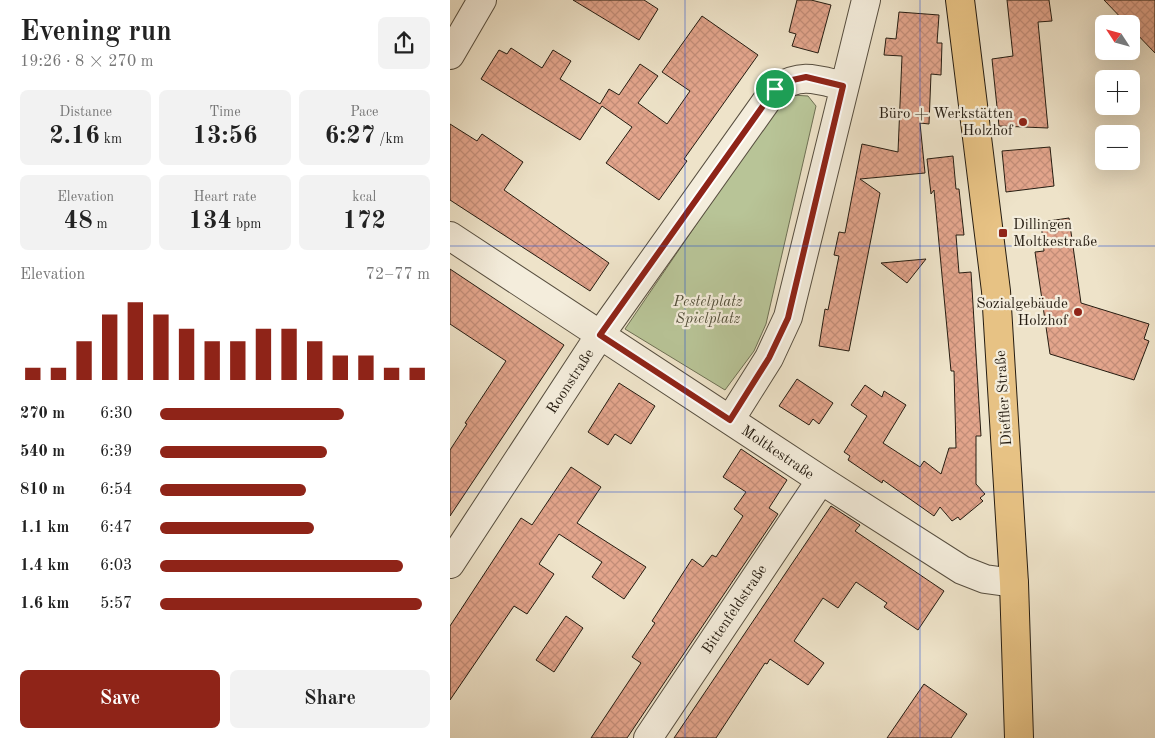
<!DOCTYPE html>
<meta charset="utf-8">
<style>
:root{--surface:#fff;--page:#f2f2f2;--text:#222;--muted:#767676;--accent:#8f2418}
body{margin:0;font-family:"Old Standard TT",serif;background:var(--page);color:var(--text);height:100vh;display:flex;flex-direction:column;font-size:19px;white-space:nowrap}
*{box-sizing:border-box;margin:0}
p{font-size:16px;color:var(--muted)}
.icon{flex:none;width:28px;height:28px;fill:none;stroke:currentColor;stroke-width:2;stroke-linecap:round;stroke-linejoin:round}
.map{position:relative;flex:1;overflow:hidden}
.side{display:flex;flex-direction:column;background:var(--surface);width:450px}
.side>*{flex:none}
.needle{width:32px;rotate:306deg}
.fabs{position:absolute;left:645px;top:15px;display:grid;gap:10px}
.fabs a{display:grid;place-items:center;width:45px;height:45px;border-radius:8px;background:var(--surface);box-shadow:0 5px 20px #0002;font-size:25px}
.pin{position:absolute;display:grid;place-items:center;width:42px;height:42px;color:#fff;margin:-21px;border:2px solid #fff;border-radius:50%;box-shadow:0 1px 5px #0007}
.round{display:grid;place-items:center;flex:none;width:52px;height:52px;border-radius:8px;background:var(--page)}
.headline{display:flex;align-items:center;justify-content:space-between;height:85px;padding:0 20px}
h1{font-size:28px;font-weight:800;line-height:38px}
.metrics{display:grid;grid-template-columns:repeat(3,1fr);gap:8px;height:85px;padding:5px 20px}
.metrics div{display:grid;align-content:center;border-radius:8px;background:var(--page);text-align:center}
.metrics b{font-size:25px;font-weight:800}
.metrics small{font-size:14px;font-weight:400}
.metrics p{font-size:14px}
.chart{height:140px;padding:10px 20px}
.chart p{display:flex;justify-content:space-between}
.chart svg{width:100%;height:90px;margin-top:5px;stroke:var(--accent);stroke-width:6}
.primary-button{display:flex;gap:10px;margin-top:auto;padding:10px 20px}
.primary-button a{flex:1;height:58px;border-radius:8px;background:var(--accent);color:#fff;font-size:20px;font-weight:800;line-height:58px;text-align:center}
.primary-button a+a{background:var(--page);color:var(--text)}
ul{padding:0 20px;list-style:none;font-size:16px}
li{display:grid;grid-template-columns:80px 60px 1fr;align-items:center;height:38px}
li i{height:12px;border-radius:6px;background:var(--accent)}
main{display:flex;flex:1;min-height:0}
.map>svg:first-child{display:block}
.green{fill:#b8c497;stroke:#6e7054}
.building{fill:url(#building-cross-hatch);stroke:#251c11}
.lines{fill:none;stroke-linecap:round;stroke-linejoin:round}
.minor-casing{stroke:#574e3f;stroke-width:30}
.major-casing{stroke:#251c11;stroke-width:30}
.minor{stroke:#f4eddc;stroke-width:28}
.major{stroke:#e7c284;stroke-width:28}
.route-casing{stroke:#fff;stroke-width:10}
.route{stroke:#8f2418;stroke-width:6}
.grid{fill:none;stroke:#1d4ed8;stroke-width:1;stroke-opacity:0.55}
.poi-dot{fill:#8f2418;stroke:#f4eddc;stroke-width:2}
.labels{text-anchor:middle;stroke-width:4.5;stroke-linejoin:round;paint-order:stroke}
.poi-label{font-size:15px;fill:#251c11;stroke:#f4eddc;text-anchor:end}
.park-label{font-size:15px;font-style:italic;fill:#514e39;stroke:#f4eddc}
.street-label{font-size:15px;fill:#251c11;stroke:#f4eddc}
</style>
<main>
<section class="side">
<div class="headline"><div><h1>Evening run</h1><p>19:26 · 8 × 270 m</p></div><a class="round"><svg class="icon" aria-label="share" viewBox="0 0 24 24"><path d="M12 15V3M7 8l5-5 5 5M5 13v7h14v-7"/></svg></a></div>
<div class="metrics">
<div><p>Distance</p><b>2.16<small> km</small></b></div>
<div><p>Time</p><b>13:56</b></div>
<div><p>Pace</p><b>6:27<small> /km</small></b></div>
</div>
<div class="metrics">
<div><p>Elevation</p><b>48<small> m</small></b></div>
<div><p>Heart rate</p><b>134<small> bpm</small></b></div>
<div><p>kcal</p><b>172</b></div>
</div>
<div class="chart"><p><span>Elevation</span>72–77 m</p>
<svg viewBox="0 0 160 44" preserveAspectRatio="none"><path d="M5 44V38M15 44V38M25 44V25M35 44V12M45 44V6M55 44V12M65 44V19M75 44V25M85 44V25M95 44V19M105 44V19M115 44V25M125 44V32M135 44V32M145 44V38M155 44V38"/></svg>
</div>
<ul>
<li><b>270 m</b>6:30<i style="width:68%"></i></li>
<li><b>540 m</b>6:39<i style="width:62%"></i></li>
<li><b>810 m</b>6:54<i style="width:54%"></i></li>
<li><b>1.1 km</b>6:47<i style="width:57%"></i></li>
<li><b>1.4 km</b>6:03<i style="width:90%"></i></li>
<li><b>1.6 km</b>5:57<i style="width:97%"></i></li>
</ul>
<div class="primary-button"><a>Save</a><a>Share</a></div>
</section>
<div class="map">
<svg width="705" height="738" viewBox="0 0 705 738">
<defs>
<pattern id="building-cross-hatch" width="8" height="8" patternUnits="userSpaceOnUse" patternTransform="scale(1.25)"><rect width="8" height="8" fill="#e3a58c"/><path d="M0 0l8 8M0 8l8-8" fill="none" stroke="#c38d78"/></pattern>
</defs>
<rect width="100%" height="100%" fill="#eee3c9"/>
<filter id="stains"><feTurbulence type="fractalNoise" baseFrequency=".004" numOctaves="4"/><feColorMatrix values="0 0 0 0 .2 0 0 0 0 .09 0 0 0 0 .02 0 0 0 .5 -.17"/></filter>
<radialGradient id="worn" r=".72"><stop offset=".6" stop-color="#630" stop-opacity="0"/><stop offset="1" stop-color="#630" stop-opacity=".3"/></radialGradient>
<path class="green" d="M 342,95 L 358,96 L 366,106 L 316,324 L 304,351 L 275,390 L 175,329 L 331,100 Z"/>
<path class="building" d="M 123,0 L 194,0 L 208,9 L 189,40 Z
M 347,0 L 361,0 L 381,5 L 368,53 L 342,46 L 346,34 L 339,32 Z
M 557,0 L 599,0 L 602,21 L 588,22 L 598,128 L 549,126 L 542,59 L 563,56 Z
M 654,0 L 705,0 L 705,53 L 681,28 L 681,24 L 677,24 Z
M 449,12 L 489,15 L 487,43 L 492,43 L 491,75 L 481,74 L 479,124 L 470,123 L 475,173 L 410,179 L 430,193 L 399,351 L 369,346 L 375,309 L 378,310 L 389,256 L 384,255 L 389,232 L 395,233 L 412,144 L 448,152 L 452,56 L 434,55 L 436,38 L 446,39 Z
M 252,16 L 308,55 L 234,159 L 237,161 L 209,200 L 156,163 L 182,127 L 152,106 L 130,140 L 31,79 L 49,50 L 57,54 L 61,48 L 92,68 L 103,50 L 121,61 L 110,79 L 150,104 L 159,89 L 169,95 L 190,64 L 208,76 L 188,103 L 217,124 L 240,91 L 212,72 Z
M 0,124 L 27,141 L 32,134 L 73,162 L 54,190 L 159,263 L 140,291 L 0,200 Z
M 600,147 L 604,186 L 556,192 L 552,151 Z
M 503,156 L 506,189 L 509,189 L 514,235 L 506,235 L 509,273 L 521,272 L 531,436 L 526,436 L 526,484 L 535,494 L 530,498 L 533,501 L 510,520 L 508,517 L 502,521 L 490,507 L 484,516 L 433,480 L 432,483 L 398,460 L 400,456 L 394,452 L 417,416 L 401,405 L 415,385 L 432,397 L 434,391 L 456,405 L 433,443 L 470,467 L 474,461 L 491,474 L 499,448 L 506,448 L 504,371 L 501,371 L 484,190 L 481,194 L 477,159 Z
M 619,218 L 631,303 L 699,324 L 694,339 L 699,341 L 684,380 L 600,354 L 585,252 L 594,251 L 591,222 Z
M 476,259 L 457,283 L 431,263 Z
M 0,269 L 114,345 L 0,516 L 0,450 L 17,424 L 15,423 L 56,361 L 0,324 Z
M 347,379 L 383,403 L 369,424 L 363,419 L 359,425 L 329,406 Z
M 169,383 L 205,406 L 181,444 L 165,434 L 158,445 L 138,432 Z
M 291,449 L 337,480 L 319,508 L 328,514 L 177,738 L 141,738 L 191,663 L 182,657 L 205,623 L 202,621 L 242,559 L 253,567 L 262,555 L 266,557 L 293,516 L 284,509 L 296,492 L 273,477 Z
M 121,467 L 151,487 L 127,523 L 196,567 L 174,599 L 142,577 L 152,562 L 109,534 L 89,564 L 104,574 L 88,598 L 77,614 L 64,606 L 0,700 L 0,626 L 71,518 L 82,525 Z
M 381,506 L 410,525 L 405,531 L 494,591 L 468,630 L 434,607 L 437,603 L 406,582 L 388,608 L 373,598 L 344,641 L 374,663 L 358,685 L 320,659 L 317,664 L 315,663 L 266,738 L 224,738 Z
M 116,616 L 133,628 L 104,672 L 86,660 Z
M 474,684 L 517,714 L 501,738 L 437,738 Z"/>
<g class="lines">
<g class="minor-casing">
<path id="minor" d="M 0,55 L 32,0
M 0,236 L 371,480 L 512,570 L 535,579 L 564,583
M 280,420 L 319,358 L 338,317 L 416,0
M 0,564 L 150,335 L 325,89 C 352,73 365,79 393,86
M 198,738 L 371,480"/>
</g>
<g class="major-casing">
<path id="major" d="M 510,0 L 546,291 L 564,583 L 569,738"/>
</g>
<use href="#minor" class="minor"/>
<use href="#major" class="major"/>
</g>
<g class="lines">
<g class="route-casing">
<path id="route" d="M 356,77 L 393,86 L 338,318 L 319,358 L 280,420 L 150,335 L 325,89 L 338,81 Z"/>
</g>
<use href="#route" class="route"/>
</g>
<path class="grid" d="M 235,0 L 235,738M 470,0 L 470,738M 0,246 L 705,246M 0,492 L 705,492"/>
<g class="poi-dot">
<circle cx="573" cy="122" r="5"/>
<rect x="548" y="228" width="10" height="10" rx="2.5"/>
<circle cx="628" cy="312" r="5"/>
</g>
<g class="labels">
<g class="poi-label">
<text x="563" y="118">Büro + Werkstätten<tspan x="563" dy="17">Holzhof</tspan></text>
<text x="563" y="229" text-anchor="start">Dillingen<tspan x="563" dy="17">Moltkestraße</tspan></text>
<text x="618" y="308">Sozialgebäude<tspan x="618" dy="17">Holzhof</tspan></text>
</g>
<g class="park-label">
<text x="258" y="306">Pestelplatz<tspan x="258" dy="17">Spielplatz</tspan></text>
</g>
<g class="street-label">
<text transform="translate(120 381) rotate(-57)" y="5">Roonstraße</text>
<text transform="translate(553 398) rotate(-94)" y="5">Dieffler Straße</text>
<text transform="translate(328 452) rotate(34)" y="5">Moltkestraße</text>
<text transform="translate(284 609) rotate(-56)" y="5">Bittenfeldstraße</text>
</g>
</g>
<rect width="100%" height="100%" filter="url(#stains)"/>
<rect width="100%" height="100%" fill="url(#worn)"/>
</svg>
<div class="fabs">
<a><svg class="needle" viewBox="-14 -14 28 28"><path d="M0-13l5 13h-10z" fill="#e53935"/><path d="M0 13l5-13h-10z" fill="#767676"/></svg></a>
<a>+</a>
<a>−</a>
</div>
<div class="pin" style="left:325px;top:89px;background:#1e9e55"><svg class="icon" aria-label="arrive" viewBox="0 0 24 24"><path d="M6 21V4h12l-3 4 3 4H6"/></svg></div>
</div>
</main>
